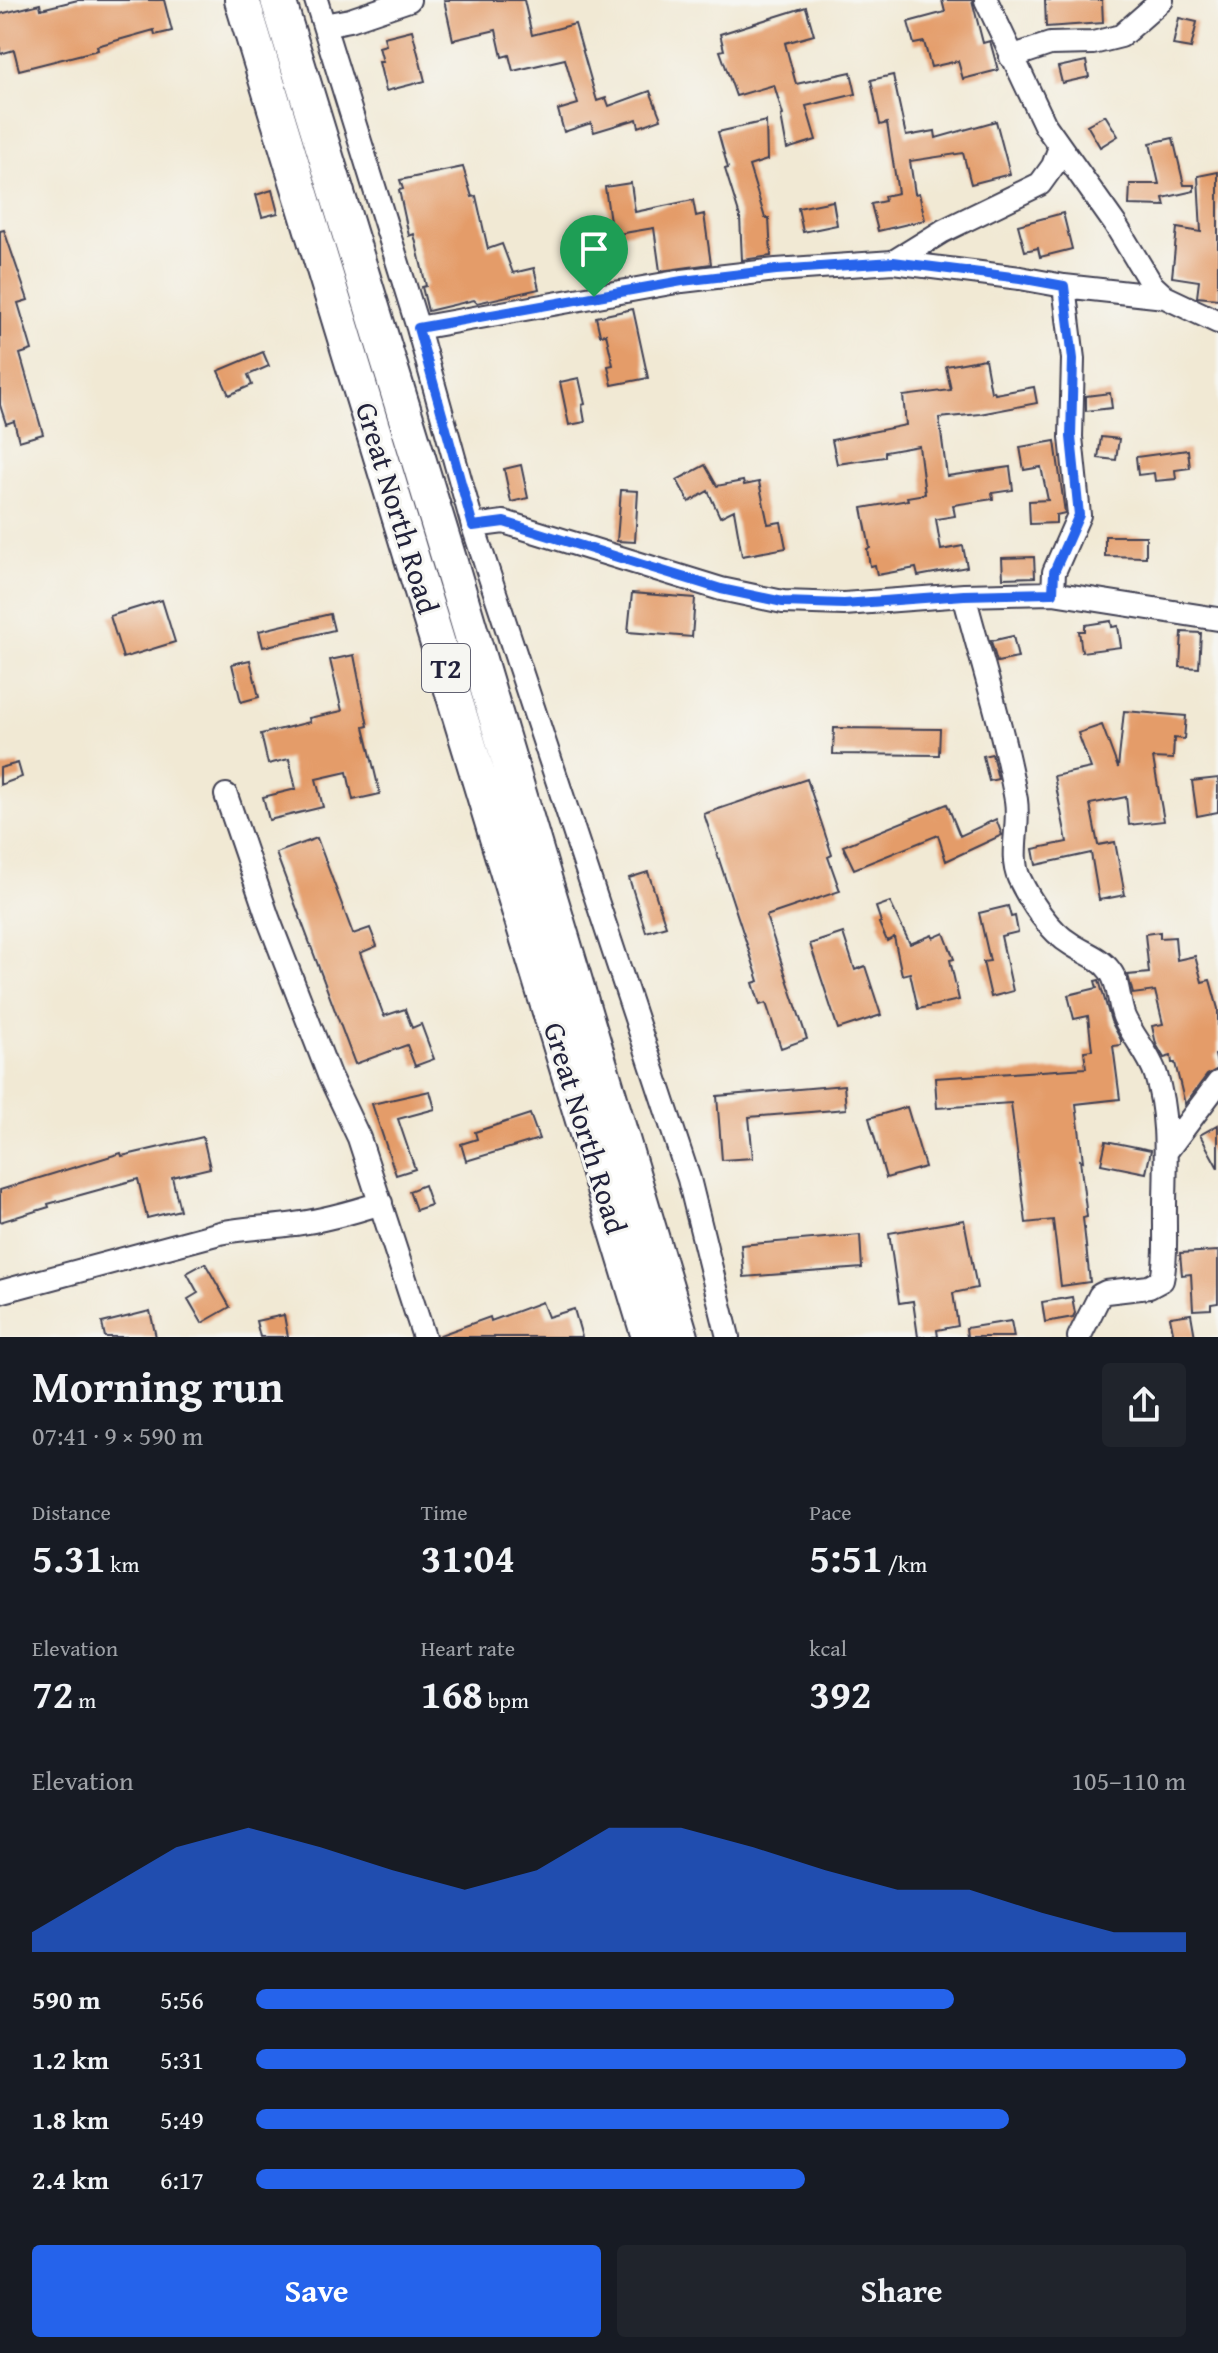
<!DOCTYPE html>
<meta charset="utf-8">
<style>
:root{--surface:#171b24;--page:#20242c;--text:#f1f3f6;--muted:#9ea1a6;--accent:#2563eb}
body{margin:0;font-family:"Gentium Book Plus",serif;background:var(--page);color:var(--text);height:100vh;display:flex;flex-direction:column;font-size:30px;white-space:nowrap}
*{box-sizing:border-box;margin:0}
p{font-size:26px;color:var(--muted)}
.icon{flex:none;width:44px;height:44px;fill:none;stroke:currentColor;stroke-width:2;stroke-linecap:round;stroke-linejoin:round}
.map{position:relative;height:1337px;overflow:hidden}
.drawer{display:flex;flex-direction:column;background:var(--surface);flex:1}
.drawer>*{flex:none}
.pin{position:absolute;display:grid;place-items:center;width:68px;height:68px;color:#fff;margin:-82px -34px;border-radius:50% 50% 50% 0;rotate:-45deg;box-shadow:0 0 8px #0007}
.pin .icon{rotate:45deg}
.round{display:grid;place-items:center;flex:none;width:84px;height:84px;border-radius:8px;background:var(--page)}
.head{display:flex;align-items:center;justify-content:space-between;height:136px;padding:0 32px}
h1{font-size:44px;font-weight:700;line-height:60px}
.figures{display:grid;grid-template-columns:repeat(3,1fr);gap:12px;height:136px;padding:8px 32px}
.figures div{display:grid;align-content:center}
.figures b{font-size:40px;font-weight:700}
.figures small{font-size:22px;font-weight:400}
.figures p{font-size:22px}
.chart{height:224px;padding:16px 32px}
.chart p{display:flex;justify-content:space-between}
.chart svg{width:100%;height:144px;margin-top:8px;fill:var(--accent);opacity:.7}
.button{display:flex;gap:16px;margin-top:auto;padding:16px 32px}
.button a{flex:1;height:92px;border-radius:8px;background:var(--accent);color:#fff;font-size:32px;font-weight:700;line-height:92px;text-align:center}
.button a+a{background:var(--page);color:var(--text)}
ul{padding:0 32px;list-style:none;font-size:26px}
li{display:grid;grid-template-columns:128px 96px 1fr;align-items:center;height:60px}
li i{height:20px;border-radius:10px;background:var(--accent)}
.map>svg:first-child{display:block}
.building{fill:#e49c69}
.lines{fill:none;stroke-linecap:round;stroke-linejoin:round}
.minor-casing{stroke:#414052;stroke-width:26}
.primary-casing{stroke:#414052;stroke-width:38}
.minor{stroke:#fff;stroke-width:22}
.primary{stroke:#fff;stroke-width:34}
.route-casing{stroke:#fff;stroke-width:16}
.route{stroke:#2563eb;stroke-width:10}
.labels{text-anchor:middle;stroke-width:6;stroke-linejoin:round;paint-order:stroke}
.shield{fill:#f6f6f2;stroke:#626272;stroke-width:2}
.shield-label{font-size:28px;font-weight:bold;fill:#22223b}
.street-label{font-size:30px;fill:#22223b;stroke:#f6f6f2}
</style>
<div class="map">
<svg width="1218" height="1337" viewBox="0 0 1218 1337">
<rect width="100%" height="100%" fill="#f6f6f2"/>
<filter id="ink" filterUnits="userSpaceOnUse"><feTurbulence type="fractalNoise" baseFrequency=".0125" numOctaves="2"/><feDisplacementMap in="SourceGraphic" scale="16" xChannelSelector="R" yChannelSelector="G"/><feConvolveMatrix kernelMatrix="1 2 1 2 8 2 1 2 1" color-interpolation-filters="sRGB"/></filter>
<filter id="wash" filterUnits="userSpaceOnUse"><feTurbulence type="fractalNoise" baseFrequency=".006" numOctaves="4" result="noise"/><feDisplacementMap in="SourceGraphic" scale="32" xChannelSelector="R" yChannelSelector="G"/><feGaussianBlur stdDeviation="1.8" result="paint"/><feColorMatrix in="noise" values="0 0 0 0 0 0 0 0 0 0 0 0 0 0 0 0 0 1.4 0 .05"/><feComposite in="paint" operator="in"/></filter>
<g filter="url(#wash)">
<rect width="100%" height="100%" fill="#f1e9d4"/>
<g id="blocks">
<path class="building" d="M 78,0 L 164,0 L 172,31 L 155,35 L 154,30 L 97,46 L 98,50 L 19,70 L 14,50 L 0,54 L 0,14 L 40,4 L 41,9 Z
M 444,0 L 524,0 L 532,35 L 575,24 L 597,101 L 606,98 L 609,106 L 650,91 L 661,119 L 639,127 L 637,119 L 594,132 L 591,123 L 564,132 L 558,110 L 578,104 L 565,59 L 513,71 L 509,55 L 502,57 L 496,30 L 453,40 Z
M 942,0 L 972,0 L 983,43 L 990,41 L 998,70 L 963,79 L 958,61 L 931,67 L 924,42 L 914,44 L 908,22 L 945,12 Z
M 1045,0 L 1102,0 L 1103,23 L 1046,27 Z
M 806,7 L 814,35 L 785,43 L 796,84 L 851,72 L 856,94 L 806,106 L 816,140 L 787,149 L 781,116 L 783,115 L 774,85 L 736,96 L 720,51 L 724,50 L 720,34 Z
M 1179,18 L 1197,22 L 1191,48 L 1173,45 Z
M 412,30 L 425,81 L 386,91 L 379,62 L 383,62 L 379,47 L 386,45 L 384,37 Z
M 1086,61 L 1089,77 L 1062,83 L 1058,67 Z
M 893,75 L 906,136 L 935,131 L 936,138 L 996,121 L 1010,174 L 971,184 L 963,153 L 910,161 L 915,194 L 919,193 L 925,220 L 878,231 L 871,204 L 885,201 L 884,196 L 898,193 L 887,123 L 880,125 L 871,80 Z
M 1105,115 L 1118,136 L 1100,147 L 1087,125 Z
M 766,121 L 767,160 L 749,166 L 765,218 L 769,218 L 771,256 L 742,260 L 740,217 L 725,169 L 728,168 L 718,132 Z
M 1173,138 L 1184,185 L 1194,185 L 1194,191 L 1163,198 L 1165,206 L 1129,205 L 1130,184 L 1159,184 L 1150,143 Z
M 463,167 L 472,197 L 476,196 L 488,249 L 502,244 L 513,273 L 534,268 L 539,289 L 477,303 L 474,300 L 428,311 L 422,287 L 426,286 L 414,234 L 409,236 L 399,190 L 403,189 L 400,180 Z
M 1218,172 L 1218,299 L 1197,297 L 1199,281 L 1172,277 L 1177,228 L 1201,232 L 1198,176 Z
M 631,183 L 635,212 L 693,200 L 696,216 L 704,214 L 711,264 L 660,271 L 654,228 L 612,235 L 605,187 Z
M 272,190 L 278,213 L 262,217 L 256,195 Z
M 833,201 L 837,225 L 803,232 L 798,208 Z
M 1063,213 L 1072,249 L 1040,257 L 1038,248 L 1025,251 L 1018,225 Z
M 4,230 L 28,300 L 18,303 L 32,350 L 20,354 L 43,434 L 19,441 L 14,421 L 6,424 L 0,405 L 0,231 Z
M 633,309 L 648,378 L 612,385 L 608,366 L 613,365 L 606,334 L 600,335 L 596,317 Z
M 263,352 L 269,366 L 248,375 L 252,385 L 229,395 L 218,371 Z
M 985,359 L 991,392 L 994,391 L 995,394 L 1034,387 L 1037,403 L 980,414 L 939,418 L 947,476 L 1010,467 L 1013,490 L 992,493 L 993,499 L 953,505 L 955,516 L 936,519 L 941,550 L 963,546 L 967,567 L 918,576 L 916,568 L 877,575 L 875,565 L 870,566 L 867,549 L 870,548 L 862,508 L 908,500 L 907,497 L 925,494 L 919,446 L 885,452 L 885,457 L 837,464 L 832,440 L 906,425 L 903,396 L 951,390 L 946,366 Z
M 579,378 L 585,404 L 582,405 L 585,422 L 569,425 L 560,382 Z
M 1110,393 L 1112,408 L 1086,411 L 1086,396 Z
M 1101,437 L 1119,439 L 1116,460 L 1098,458 Z
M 1055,441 L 1065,513 L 1056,515 L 1056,523 L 1030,524 L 1029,501 L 1048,500 L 1041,467 L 1024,470 L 1020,447 Z
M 1188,450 L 1190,468 L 1175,470 L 1176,479 L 1155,481 L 1154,473 L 1138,475 L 1136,457 Z
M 521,465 L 528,498 L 511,502 L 504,469 Z
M 705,465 L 717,486 L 743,481 L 744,485 L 759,482 L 768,524 L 781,522 L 786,548 L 742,556 L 734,510 L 720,517 L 708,491 L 689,502 L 677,480 Z
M 621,490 L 638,491 L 635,542 L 617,541 Z
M 1105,536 L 1146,536 L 1146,557 L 1105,556 Z
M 1034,557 L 1035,577 L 1003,578 L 1002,558 Z
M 632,593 L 695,598 L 692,637 L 628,632 Z
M 162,600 L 175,642 L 123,658 L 110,616 Z
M 330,614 L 334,630 L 263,647 L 259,631 Z
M 1111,621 L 1112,627 L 1118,626 L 1121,647 L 1082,652 L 1079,631 L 1085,631 L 1085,625 Z
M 1182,632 L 1201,633 L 1199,668 L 1180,667 Z
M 1013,636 L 1018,658 L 997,662 L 991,641 Z
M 354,655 L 368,726 L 364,727 L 380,794 L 353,800 L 347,772 L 316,779 L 323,807 L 269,820 L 263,797 L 296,789 L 289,759 L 268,764 L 261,734 L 310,722 L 309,718 L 342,711 L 330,660 Z
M 250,660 L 259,697 L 241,702 L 232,664 Z
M 1124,711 L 1186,716 L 1184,739 L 1174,738 L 1173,759 L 1153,758 L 1164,821 L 1129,825 L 1126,797 L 1090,804 L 1098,845 L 1115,842 L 1125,895 L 1099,900 L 1091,853 L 1036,865 L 1033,849 L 1067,842 L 1054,776 L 1091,768 L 1078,733 L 1102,725 L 1118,768 Z
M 834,728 L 940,729 L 939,755 L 833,754 Z
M 992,754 L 998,779 L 989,781 L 983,756 Z
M 18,763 L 22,777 L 0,785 L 0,768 Z
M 1218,778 L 1218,812 L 1197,816 L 1192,781 Z
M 807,779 L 832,855 L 828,857 L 840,891 L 766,916 L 807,1039 L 781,1048 L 766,1003 L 760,1005 L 753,983 L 759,981 L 704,814 Z
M 947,804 L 960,836 L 996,819 L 1002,835 L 946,861 L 938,835 L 854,869 L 843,846 Z
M 317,838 L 353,934 L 370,928 L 377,946 L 360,953 L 384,1016 L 405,1009 L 412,1028 L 421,1024 L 434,1059 L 415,1066 L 407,1045 L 355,1064 L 276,853 Z
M 648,872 L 666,926 L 646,932 L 629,878 Z
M 890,902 L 910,944 L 932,935 L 933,938 L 944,933 L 954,959 L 950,960 L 959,1000 L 918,1009 L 910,973 L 902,975 L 894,937 L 887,941 L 879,923 L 881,922 L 876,907 Z
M 1008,906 L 1011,917 L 1015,916 L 1018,932 L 1001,936 L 1013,991 L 991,997 L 983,962 L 990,961 L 979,913 Z
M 1160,932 L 1160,938 L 1175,937 L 1177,960 L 1195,956 L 1202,982 L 1210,980 L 1218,1009 L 1218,1054 L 1215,1055 L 1218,1069 L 1207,1075 L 1185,1104 L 1175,1063 L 1172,1063 L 1171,1056 L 1164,1058 L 1156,1044 L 1152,1026 L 1163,1024 L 1155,991 L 1133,994 L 1128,975 L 1149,973 L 1145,934 Z
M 843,933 L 855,970 L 865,966 L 881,1015 L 838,1029 L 810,944 Z
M 1099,980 L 1111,1021 L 1121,1040 L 1121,1045 L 1113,1046 L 1120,1099 L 1076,1104 L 1083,1161 L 1080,1160 L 1087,1217 L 1083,1218 L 1090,1282 L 1061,1286 L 1053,1220 L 1026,1223 L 1011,1103 L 937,1108 L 935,1078 L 1086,1068 L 1084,1051 L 1092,1050 L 1088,1016 L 1074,1019 L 1068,995 L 1097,988 L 1095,981 Z
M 844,1085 L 846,1109 L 749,1117 L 753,1158 L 722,1160 L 717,1096 Z
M 430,1091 L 435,1109 L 398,1119 L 415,1169 L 396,1175 L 372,1104 Z
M 907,1107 L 925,1167 L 886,1178 L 869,1118 Z
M 530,1114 L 539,1139 L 466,1161 L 461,1144 L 477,1139 L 475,1132 Z
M 1218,1125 L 1218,1168 L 1200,1135 Z
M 203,1137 L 210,1168 L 172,1177 L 180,1210 L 147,1218 L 138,1179 L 48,1204 L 49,1207 L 0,1222 L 0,1190 L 121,1153 L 122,1156 Z
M 1106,1141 L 1151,1150 L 1146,1173 L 1101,1164 Z
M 424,1185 L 431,1205 L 416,1210 L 409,1191 Z
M 964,1220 L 977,1288 L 953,1293 L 958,1326 L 937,1330 L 938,1337 L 918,1337 L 913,1301 L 899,1303 L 889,1233 Z
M 860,1235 L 862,1268 L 744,1277 L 741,1245 Z
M 1218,1251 L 1218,1303 L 1211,1304 L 1211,1309 L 1193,1310 L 1191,1274 L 1182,1275 L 1180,1253 Z
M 205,1263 L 230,1307 L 202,1323 L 188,1299 L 198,1293 L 187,1273 Z
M 1072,1297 L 1075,1313 L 1073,1317 L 1045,1322 L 1042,1302 Z
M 542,1302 L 548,1317 L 574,1309 L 582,1337 L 441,1337 L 440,1335 L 490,1317 L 491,1321 Z
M 150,1311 L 156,1337 L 105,1337 L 102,1323 Z
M 1191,1314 L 1195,1337 L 1174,1337 L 1170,1317 Z
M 284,1315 L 288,1337 L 260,1337 L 256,1321 Z
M 1011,1321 L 1014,1337 L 967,1337 L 966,1328 Z"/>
</g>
</g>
<g filter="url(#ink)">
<use href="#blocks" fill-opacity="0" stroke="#414052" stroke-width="2"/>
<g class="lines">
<g class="minor-casing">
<path id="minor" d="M 316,0 L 418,328 L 473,526 L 689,1179 L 728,1337
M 986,0 L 1045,125 L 1115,224 L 1152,285 L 1165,297 L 1218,322
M 324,25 L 350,20 L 409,0
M 1011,57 L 1050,44 L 1093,43 L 1121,36 L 1162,0
M 893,262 L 943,231 L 1040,184 L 1053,166 L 1060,147
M 418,328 L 682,281 L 776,270 L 893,262 L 1020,278 L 1064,286 L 1165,297
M 473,526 L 504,522 L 721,589 L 783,602 L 844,604 L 964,595 L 1053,593 L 1218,619
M 1053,593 L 1054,572 L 1079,515 L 1071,437 L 1073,359 L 1064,286
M 964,595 C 982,663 1004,731 1016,800 C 1020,825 1009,856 1019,878 C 1030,901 1049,931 1071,944 C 1084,953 1100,957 1110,971 C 1120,984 1118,1002 1124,1017 C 1133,1037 1150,1055 1156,1075 C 1171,1124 1164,1176 1165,1226 C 1165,1244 1166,1262 1162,1280 L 1149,1287 L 1106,1292 L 1100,1295 L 1079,1337
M 226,795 L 268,918 L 329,1075 L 359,1138 L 424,1337
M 1166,1152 L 1218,1083
M 0,1292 L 220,1233 C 246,1227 270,1228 295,1224 C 325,1220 353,1212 381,1203"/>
</g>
<g class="primary-casing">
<path id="primary" d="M 242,0 L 649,1337
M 278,0 L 452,569 L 681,1337"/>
</g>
<use href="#minor" class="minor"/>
<use href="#primary" class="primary"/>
</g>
</g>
<g class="lines" filter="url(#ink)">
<g class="route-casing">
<path id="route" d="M 893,262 L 1020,278 L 1064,286 L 1073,359 L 1071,437 L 1079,515 L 1054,572 L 1053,593 L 964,595 L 844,604 L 783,602 L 721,589 L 504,522 L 473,526 L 418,328 L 682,281 L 776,270 Z"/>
</g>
<use href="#route" class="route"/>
</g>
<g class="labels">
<rect class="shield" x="422" y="644" width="48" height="48" rx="6"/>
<g class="shield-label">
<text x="446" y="678">T2</text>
</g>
<g class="street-label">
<text transform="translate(397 508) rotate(73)" y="10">Great North Road</text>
<text transform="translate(585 1128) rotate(73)" y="10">Great North Road</text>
</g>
</g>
</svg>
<div class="pin" style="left:594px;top:297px;background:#1e9e55"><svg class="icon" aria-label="arrive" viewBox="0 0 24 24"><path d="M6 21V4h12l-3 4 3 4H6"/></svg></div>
</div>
<section class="drawer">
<div class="head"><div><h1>Morning run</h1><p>07:41 · 9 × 590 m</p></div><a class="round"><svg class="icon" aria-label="share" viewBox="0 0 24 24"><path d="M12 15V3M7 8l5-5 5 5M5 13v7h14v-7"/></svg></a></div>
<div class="figures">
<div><p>Distance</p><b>5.31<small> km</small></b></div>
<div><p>Time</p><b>31:04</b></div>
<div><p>Pace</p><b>5:51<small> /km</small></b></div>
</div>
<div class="figures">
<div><p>Elevation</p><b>72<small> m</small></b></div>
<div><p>Heart rate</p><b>168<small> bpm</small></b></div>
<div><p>kcal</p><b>392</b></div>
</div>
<div class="chart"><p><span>Elevation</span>105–110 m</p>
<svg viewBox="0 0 160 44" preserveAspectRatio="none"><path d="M0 44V38L10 25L20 12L30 6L40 12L50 19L60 25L70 19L80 6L90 6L100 12L110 19L120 25L130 25L140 32L150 38L160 38V44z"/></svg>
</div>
<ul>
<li><b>590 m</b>5:56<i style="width:75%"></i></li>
<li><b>1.2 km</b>5:31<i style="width:100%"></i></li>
<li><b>1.8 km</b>5:49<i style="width:81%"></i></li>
<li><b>2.4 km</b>6:17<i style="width:59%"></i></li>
</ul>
<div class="button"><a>Save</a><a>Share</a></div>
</section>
